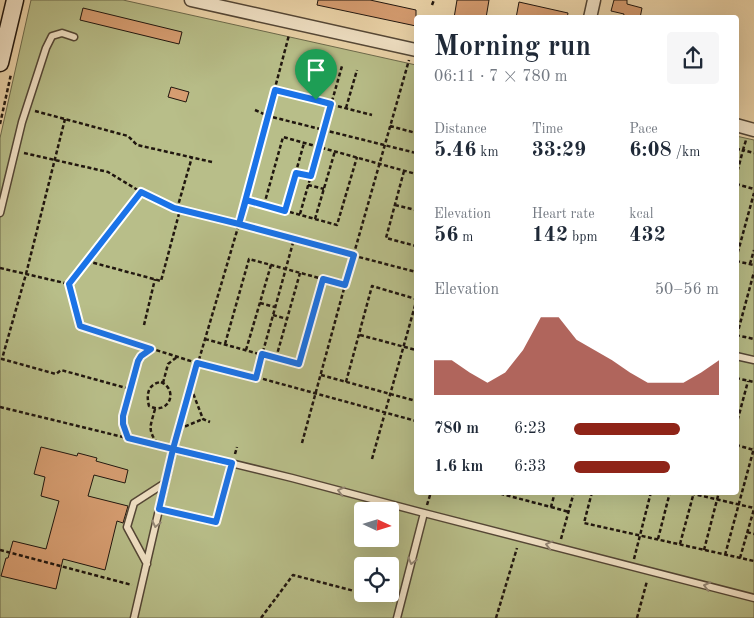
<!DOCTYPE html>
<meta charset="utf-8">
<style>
:root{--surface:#fff;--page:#f6f6f7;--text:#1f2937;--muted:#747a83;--accent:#8f2418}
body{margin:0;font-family:"Old Standard TT",serif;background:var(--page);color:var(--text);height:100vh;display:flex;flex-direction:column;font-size:19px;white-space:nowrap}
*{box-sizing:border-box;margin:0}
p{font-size:16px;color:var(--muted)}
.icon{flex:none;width:28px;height:28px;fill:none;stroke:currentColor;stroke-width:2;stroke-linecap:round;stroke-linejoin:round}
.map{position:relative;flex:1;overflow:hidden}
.side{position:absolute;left:414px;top:15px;width:325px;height:480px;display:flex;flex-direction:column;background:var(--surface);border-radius:5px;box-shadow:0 5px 20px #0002}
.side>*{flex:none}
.needle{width:32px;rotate:94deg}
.buttons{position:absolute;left:354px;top:502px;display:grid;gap:10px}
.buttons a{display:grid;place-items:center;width:45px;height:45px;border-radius:5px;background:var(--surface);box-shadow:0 5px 20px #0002;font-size:25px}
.pin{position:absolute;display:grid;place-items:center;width:42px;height:42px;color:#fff;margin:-51px -21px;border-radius:50% 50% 50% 0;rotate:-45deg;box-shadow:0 0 5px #0007}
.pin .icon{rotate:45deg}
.round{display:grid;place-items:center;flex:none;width:52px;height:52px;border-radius:5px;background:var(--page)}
.headline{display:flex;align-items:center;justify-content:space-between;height:85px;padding:0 20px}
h1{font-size:28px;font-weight:700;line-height:38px}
.stats{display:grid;grid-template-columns:repeat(3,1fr);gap:8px;height:85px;padding:5px 20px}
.stats div{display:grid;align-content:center}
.stats b{font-size:21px;font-weight:700}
.stats small{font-size:14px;font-weight:400}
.stats p{font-size:14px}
.chart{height:140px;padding:10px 20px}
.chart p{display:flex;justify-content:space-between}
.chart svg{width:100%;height:90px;margin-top:5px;fill:var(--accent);opacity:.7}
ul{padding:0 20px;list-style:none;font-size:16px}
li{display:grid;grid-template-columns:80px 60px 1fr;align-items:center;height:38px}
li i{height:12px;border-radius:6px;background:var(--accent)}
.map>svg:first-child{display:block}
.green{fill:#b8be89;stroke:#6c6a4c;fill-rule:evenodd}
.building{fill:#d79e72;stroke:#20160f}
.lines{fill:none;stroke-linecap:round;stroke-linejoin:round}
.service-casing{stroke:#534636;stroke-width:9}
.minor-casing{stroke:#534636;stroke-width:15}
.secondary-casing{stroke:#20160f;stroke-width:19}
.path{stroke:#20160f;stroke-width:2.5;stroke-dasharray:4 2.5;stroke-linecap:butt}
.service{stroke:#f3e4c8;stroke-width:6}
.minor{stroke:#f3e4c8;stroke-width:12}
.secondary{stroke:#f3e4c8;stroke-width:16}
.oneway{stroke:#948775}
.route-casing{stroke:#fff;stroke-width:10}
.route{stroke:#1a73e8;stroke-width:6}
</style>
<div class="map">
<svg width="754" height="618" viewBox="0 0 754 618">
<rect width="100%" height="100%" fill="#edd6ab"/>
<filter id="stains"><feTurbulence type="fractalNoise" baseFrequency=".004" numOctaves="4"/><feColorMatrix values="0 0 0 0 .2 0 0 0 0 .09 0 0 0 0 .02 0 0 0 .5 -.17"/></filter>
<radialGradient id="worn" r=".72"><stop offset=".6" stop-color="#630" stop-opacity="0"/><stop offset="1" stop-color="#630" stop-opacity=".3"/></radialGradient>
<path class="green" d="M 31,0 L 123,0 L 416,65 L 416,492 L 736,492 L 736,136 L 754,140 L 754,618 L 0,618 L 0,138 ZM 362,511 L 390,511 L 390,539 L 362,539 ZM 362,566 L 390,566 L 390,594 L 362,594 Z"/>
<path class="building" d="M 318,0 L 370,0 L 416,10 L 416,26 L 317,5 Z
M 457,0 L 489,0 L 486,18 L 454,18 Z
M 614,0 L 627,0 L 627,4 L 642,8 L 640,18 L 623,18 L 624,14 L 611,11 Z
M 519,2 L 568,13 L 567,18 L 516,18 Z
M 83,8 L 182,32 L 179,44 L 80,20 Z
M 171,87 L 189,92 L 186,102 L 168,97 Z
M 41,447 L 77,456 L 78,453 L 97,458 L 96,461 L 128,470 L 125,483 L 94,475 L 88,496 L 128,506 L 123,523 L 117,521 L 105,570 L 63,559 L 56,589 L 1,576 L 6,558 L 8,558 L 13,541 L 46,549 L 59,501 L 41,496 L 45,477 L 34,474 Z"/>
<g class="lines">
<g class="service-casing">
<path id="service" d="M 0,213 L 22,122 L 46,48 L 52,36 L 62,33 L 74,37
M 736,356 L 754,360
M 147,564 L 127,527 L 134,503 L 165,483
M 134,618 L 173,449 L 292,478 L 424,513 L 754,598
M 397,618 L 424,513"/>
</g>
<g class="minor-casing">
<path id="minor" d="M 191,0 L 416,50
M 590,18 L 594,0
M 736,125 L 754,130"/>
</g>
<g class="secondary-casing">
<path id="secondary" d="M 0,63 L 15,0"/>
</g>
<path class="path" d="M 432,5 L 434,0
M 275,90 L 372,115
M 316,100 L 327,62
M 346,108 L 357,70
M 255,110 L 268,116 L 416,153
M 35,111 L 128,136 L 137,145 L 212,162
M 65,119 L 26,274 L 2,359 L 56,374 L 61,370 L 130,389
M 0,124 L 11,74
M 390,126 L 416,133
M 736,149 L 743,150 L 746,140
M 24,153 L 108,172 L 141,192
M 404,171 L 386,238 L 416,246
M 295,173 L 311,176
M 736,177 L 743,150 L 754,153
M 736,184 L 754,189
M 308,185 L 324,189
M 246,200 L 337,225 L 357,157
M 264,205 L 283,137 L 416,174
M 395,205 L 416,210
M 177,209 L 192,157
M 285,211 L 304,143
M 300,214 L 342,66
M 315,219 L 335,151
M 736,259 L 754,193
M 87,261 L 161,281 L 180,210
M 736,261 L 754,265
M 750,264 L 754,250
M 0,268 L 69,284 L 141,192 L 176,209 L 416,272
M 69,284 L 80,326 L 197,363 L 256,377 L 416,421
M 260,303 L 275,307
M 273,315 L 287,319
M 144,325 L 155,279
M 360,335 L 416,350
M 736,335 L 754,339
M 737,335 L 754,272
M 205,339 L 299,365 L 323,279
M 225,344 L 249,259 L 345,285
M 246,350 L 271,265
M 276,358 L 300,273
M 321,375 L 416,401
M 256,377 L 294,239
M 736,378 L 754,382
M 161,382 C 179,390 169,416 149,406 C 146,394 148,384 161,382 Z
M 346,382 L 372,286 L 416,299
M 163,383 L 168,364 L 177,357
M 191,388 L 203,419 L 210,422
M 0,407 L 164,447
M 155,409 C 150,428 147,429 159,446
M 736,426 L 748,381
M 179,429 L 203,419
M 128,438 C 126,434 123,429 123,424 C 122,415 136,361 141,356 C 144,353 148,351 151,349
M 175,441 L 239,224 L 289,35
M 302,443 L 345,285 L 409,60
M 736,445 L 754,450
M 235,454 L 237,447
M 372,459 L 416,302
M 494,492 L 551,507 L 555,492
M 592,492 L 584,523 L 754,561
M 685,492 L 754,508
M 427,505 L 431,492
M 551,507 L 569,512
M 168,511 L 216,523 L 230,472
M 747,532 L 754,534
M 561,539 L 574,492
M 658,539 L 670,492
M 680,544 L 694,492
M 0,550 L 132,585
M 704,550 L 719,492
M 725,555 L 754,448
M 740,558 L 754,509
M 634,559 L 651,492
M 364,594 L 393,601
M 261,618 L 293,575 L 362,593
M 496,618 L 517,548
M 637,618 L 647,581"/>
<use href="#service" class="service"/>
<use href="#minor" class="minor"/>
<use href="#secondary" class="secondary"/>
</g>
<defs><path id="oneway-chevron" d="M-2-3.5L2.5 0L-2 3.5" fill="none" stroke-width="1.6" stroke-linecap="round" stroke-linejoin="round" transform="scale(1.25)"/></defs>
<g class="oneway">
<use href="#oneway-chevron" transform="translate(341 491) rotate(-165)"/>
<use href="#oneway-chevron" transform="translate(156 524) rotate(103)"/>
<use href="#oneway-chevron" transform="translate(549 545) rotate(-165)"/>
<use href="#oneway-chevron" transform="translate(412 561) rotate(104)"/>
<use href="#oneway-chevron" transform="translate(707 586) rotate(-166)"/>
</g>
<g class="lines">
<g class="route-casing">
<path id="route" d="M 316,100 L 275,90 L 239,224 L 174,208 L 141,192 L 69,284 L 80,326 L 151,349 L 141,356 L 138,361 L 123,416 L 123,424 L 128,438 L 173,449 L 159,509 L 216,522 L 232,463 L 173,449 L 197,363 L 256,378 L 262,354 L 299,364 L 323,279 L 345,285 L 354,255 L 239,224 L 246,200 L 285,211 L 296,173 L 311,176 L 331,104 L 316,100"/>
</g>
<use href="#route" class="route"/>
</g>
<rect width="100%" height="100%" filter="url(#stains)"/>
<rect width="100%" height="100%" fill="url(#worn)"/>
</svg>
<div class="buttons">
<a><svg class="needle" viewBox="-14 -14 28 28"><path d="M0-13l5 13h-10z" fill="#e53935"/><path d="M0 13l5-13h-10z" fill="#747a83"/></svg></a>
<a><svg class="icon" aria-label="locate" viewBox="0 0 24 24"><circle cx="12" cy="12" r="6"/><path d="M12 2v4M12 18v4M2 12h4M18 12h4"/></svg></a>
</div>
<div class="pin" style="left:316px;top:100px;background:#1e9e55"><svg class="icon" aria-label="arrive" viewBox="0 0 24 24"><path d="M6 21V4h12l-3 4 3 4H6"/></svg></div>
<section class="side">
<div class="headline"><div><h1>Morning run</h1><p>06:11 · 7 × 780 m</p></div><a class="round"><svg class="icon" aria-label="share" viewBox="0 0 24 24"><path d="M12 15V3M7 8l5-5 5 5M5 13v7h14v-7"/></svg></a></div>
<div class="stats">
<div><p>Distance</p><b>5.46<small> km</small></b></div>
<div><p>Time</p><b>33:29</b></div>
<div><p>Pace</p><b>6:08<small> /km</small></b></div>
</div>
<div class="stats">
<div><p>Elevation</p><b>56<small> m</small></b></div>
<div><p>Heart rate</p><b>142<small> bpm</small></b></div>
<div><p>kcal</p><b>432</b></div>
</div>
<div class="chart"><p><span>Elevation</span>50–56 m</p>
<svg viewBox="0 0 160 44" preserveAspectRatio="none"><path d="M0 44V27L10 27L20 33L30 38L40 33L50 22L60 6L70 6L80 17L90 22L100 27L110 33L120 38L130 38L140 38L150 33L160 27V44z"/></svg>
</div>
<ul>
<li><b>780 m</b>6:23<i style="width:73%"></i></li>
<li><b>1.6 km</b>6:33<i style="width:66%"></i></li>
</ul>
</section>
</div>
